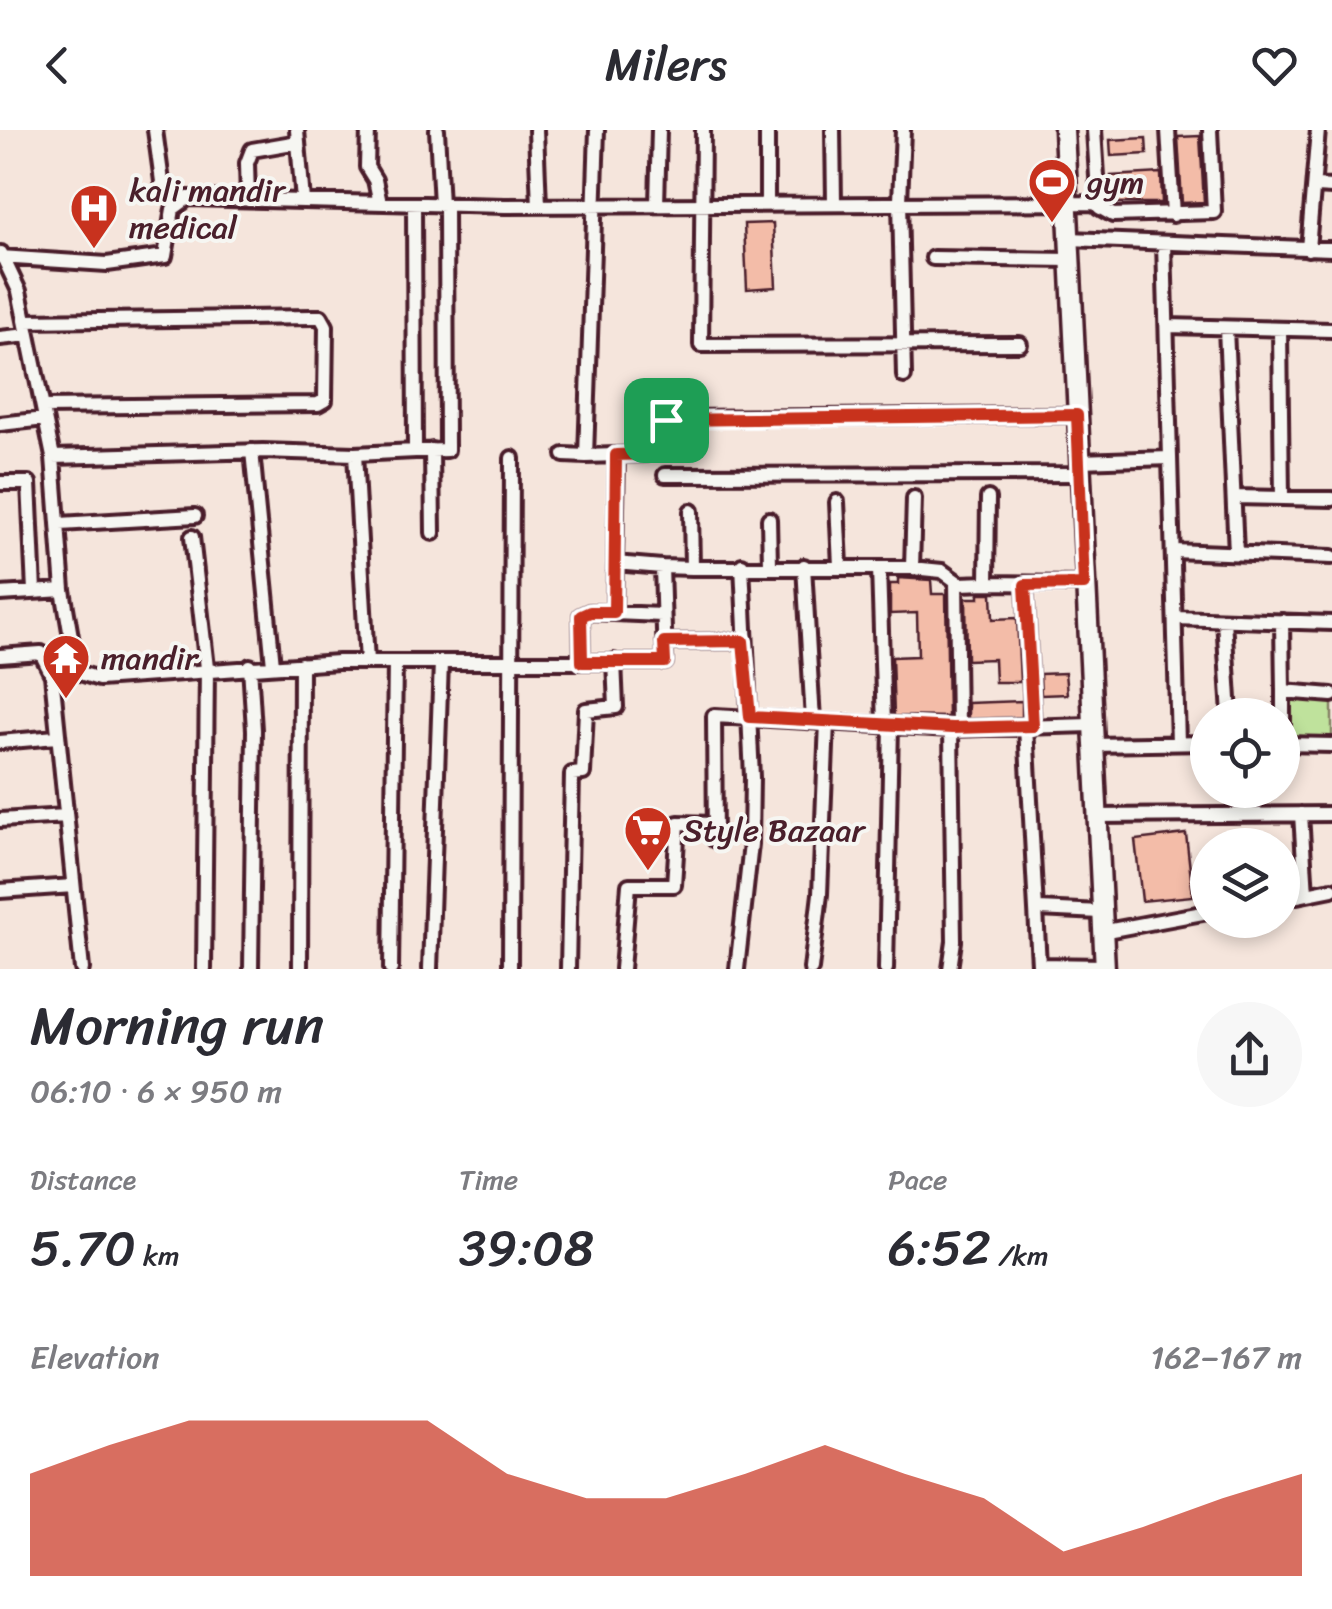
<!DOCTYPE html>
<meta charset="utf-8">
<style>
:root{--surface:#fff;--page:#f7f7f7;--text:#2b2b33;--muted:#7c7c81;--accent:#c8321e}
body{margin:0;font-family:Sriracha,sans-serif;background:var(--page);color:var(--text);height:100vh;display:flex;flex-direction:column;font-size:38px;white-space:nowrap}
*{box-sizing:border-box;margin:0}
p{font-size:32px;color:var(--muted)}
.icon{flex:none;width:55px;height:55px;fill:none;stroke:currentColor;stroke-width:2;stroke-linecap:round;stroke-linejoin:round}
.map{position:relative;height:839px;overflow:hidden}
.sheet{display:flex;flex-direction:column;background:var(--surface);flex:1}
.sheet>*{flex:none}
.tools{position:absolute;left:1190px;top:568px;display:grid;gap:20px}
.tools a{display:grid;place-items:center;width:110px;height:110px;border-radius:50%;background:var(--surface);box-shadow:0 5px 15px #0003;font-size:50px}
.pin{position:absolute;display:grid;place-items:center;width:85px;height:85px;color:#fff;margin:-42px;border-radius:20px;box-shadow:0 5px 15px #0006}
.round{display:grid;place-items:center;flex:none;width:105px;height:105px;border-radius:52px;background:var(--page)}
.head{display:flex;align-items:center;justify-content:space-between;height:170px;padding:0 30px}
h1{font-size:55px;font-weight:600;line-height:75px}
.stats{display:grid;grid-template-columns:repeat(3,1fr);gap:15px;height:170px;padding:10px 30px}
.stats div{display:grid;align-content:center}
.stats b{font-size:50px;font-weight:600}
.stats small{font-size:28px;font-weight:400}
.stats p{font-size:28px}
.chart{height:280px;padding:20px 30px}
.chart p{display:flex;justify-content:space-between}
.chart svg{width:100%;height:180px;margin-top:10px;fill:var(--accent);opacity:.7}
header{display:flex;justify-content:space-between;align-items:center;height:130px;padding:0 30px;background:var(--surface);font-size:45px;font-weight:600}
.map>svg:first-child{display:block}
.green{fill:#bfe29c;stroke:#848064;stroke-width:2.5}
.building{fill:#f3bca8;stroke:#4a1f2b;stroke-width:2.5}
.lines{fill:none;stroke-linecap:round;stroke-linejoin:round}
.street-casing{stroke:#4a1f2b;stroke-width:20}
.secondary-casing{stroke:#4a1f2b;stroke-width:25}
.street{stroke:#f6f6f2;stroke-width:12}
.secondary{stroke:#f6f6f2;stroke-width:18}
.route-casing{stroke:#fff;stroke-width:20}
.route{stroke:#c8321e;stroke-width:12}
.labels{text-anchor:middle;stroke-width:8;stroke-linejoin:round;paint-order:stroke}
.poi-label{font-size:32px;fill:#4a1f2b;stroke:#f6f6f2;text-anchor:start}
</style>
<header><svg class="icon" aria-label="back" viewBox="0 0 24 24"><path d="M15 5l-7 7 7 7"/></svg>Milers<svg class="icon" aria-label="heart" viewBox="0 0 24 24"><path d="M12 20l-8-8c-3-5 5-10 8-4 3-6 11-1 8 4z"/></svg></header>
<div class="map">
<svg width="1332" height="839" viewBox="0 0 1332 839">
<rect width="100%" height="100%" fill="#f5e5dc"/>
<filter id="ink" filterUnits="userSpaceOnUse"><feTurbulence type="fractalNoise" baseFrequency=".01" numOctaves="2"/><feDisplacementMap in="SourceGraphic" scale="20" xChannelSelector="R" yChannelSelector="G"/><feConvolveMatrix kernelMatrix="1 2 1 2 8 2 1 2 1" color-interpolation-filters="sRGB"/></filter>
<g filter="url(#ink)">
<path class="green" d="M 1292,567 L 1332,568 L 1332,608 L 1291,607 Z"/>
<path class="building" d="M 1200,6 L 1204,72 L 1182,73 L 1178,7 Z
M 1146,8 L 1147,24 L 1111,26 L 1110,10 Z
M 1161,43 L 1162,73 L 1112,73 L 1111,46 Z
M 773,93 L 776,157 L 747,159 L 744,94 Z
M 898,448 L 931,450 L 932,464 L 946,464 L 948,587 L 894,586 L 892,527 L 918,526 L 917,483 L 890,484 L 890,454 L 898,454 Z
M 979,463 L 992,463 L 993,489 L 1017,488 L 1020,552 L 995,552 L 994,529 L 967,530 L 966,468 L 979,468 Z
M 1065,543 L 1067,564 L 1041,565 L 1040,544 Z
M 1022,571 L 1022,587 L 968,589 L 968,573 Z
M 1186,704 L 1193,766 L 1142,771 L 1135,710 Z"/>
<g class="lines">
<g class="street-casing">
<path id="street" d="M 155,0 L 163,59 L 177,74
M 297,0 L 303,71
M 368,0 L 367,37 L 375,50 L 380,73
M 437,0 L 441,75
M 536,0 L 539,76
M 703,0 L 701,215 L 1020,214
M 767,0 L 767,73
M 833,0 L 834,72
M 903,0 L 900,71 L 904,246
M 1094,0 L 1099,77 L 1113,85 L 1214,82 L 1210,0
M 1168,0 L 1173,85
M 1316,56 L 1332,57
M 248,70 L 247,33 L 252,20 L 298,12
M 657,74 L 659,0
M 1069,109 L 1332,119
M 1164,113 L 1178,613
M 1308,119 L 1318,0
M 1,123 L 19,161 L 53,327 L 63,460 L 77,542 L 52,545 L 82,839
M 0,127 L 107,134 L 165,126 L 173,79 L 188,68 L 505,76 L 1099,73
M 933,128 L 1070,130
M 25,191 L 312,187 L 321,187 L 326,196 L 325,270 L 318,274 L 43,277
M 1167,196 L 1332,200
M 1226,198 L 1236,423
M 1280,199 L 1282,368
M 0,208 L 28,205
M 0,294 L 45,289
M 432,320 L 433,403
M 252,321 L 273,535
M 415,321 L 447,320 L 446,75
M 355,324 L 415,321 L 414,74
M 564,325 L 586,326 L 597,0
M 586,326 L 646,324 L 654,320 L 661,297 L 673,288 L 1077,285
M 53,327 L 263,321 L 355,324 L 367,532
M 1079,331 L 1170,328
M 665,345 L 1080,344
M 0,353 L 29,353 L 34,461
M 1234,367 L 1332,369
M 988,368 L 987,453 L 1084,454
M 837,372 L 840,436
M 691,381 L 692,438 L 912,438 L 942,441 L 960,454 L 987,453
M 769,389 L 770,435
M 60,394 L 195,386
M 192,407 L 207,538 L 204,839
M 1173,421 L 1332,427
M 804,436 L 813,591
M 662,437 L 692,438
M 879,438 L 884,595
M 912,438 L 914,368
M 956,451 L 958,598
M 1025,455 L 1033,597
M 0,464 L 63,460
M 614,482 L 615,433
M 1175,488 L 1332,493
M 1224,490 L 1230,585
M 1282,491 L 1283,561 L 1332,565
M 664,512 L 743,511
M 0,526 L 41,523 L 52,545
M 582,532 L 581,486 L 590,482 L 662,485
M 250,536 L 254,600 L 251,839
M 77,542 L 99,549 L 338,532 L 665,532 L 662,437 L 615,433 L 617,325
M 1026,597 L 1039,835 L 1104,836
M 0,612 L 56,607
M 1282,614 L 1332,615
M 1283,614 L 1283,561
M 1092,615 L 1208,613
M 1301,684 L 1306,764
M 1095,686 L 1332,684
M 0,690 L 66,686
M 715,710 L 714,586 L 951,599 L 1091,595
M 0,761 L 73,756
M 1282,769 L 1332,759
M 1039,779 L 1100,782
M 1101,802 L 1208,782
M 300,839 L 301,534
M 391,839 L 395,532
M 430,839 L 441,532
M 510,839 L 512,328
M 568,839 L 572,644 L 583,643 L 586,580 L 616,577 L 614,531
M 622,839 L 629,755 L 674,755 L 678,693 L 715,694
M 737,839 L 751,714 L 752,647 L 742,435
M 811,839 L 820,764 L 827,592
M 886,839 L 891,595
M 950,839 L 954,811 L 951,599"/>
</g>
<g class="secondary-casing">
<path id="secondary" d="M 1064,0 L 1105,839"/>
</g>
<use href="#street" class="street"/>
<use href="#secondary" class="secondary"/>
</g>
</g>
<g class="lines" filter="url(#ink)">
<g class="route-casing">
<path id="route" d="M 1077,285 L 1084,454 L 1025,455 L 1033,596 L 952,598 L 750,587 L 743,511 L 664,512 L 665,532 L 582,532 L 581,486 L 590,482 L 614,482 L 616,325 L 646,324 L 654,320 L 666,290 Z"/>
</g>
<use href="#route" class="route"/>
</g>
<defs>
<g id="stadium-pin" transform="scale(2.5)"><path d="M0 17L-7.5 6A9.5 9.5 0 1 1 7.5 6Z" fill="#c8321e" stroke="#f6f6f2"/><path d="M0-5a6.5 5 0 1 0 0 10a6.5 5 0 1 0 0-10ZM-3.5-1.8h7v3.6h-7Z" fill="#fff"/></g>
<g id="hospital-pin" transform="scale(2.5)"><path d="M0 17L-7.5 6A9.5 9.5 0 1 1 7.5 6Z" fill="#c8321e" stroke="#f6f6f2"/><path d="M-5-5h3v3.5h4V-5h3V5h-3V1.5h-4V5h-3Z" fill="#fff"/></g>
<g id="temple-pin" transform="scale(2.5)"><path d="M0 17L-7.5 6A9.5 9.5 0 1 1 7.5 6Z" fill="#c8321e" stroke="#f6f6f2"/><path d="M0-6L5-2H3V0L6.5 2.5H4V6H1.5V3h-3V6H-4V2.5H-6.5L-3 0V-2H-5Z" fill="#fff"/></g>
<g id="supermarket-pin" transform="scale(2.5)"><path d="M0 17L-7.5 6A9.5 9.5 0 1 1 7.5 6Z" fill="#c8321e" stroke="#f6f6f2"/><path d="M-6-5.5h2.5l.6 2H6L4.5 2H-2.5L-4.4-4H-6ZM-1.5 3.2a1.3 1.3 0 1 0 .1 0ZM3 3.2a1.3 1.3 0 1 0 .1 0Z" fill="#fff"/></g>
</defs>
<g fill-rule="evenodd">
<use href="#stadium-pin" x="1052" y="52"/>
<use href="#hospital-pin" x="94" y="78"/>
<use href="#temple-pin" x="66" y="528"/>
<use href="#supermarket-pin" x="648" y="700"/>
</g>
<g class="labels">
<g class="poi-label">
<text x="1087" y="63">gym</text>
<text x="129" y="71">kali mandir<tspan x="129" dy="37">medical</tspan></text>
<text x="101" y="539">mandir</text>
<text x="683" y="711">Style Bazaar</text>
</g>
</g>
</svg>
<div class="tools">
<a><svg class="icon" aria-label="locate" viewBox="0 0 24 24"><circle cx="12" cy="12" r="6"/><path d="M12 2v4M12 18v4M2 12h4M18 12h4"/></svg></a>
<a><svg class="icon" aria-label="layers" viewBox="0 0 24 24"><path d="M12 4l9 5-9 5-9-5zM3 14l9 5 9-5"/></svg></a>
</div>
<div class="pin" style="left:666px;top:290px;background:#1e9e55"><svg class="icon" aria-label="arrive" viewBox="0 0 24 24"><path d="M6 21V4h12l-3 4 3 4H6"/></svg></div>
</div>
<section class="sheet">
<div class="head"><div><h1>Morning run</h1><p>06:10 · 6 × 950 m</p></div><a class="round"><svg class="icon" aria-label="share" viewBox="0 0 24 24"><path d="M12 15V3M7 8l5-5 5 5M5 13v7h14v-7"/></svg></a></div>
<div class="stats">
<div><p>Distance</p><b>5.70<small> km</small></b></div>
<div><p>Time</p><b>39:08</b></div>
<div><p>Pace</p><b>6:52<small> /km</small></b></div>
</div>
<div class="chart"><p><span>Elevation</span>162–167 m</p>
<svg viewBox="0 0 160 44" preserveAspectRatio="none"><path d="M0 44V19L10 12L20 6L30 6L40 6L50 6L60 19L70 25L80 25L90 19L100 12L110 19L120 25L130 38L140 32L150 25L160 19V44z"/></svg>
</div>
</section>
